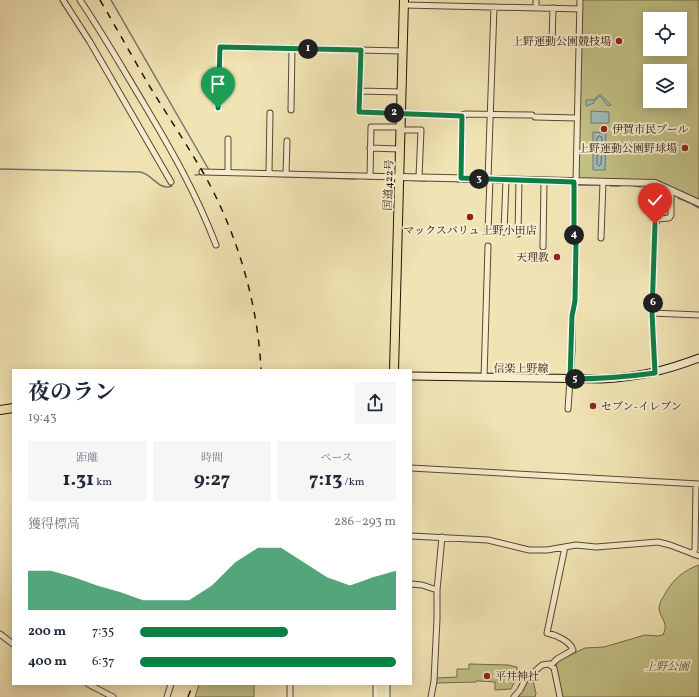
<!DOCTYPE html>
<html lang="ja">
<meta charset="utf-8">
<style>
:root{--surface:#fff;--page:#f6f6f7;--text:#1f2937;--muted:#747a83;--accent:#0b8043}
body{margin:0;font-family:Vollkorn,"Noto Serif JP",serif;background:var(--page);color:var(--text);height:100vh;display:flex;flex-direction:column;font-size:15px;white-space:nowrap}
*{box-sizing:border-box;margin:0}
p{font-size:13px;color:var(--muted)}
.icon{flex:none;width:22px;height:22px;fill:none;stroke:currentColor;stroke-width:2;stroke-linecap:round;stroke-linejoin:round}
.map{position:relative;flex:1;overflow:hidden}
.sheet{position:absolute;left:12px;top:369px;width:400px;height:316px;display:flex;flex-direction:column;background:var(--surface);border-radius:0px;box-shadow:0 2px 10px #0003}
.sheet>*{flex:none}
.controls{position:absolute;left:643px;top:12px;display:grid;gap:8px}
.controls a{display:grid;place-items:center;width:44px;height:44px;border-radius:0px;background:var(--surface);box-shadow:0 2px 10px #0003;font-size:20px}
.pin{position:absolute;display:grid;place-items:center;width:34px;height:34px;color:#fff;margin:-41px -17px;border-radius:50% 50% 50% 0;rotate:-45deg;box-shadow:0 0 4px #0007}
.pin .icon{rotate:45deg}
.km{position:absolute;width:20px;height:20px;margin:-10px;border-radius:50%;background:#222;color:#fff;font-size:11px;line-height:20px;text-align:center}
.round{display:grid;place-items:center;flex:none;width:42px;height:42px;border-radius:0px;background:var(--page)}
.head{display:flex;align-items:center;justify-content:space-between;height:68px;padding:0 16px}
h1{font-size:22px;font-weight:700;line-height:30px}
.stats{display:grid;grid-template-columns:repeat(3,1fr);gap:6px;height:68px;padding:4px 16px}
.stats div{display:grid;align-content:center;border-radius:0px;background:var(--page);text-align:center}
.stats b{font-size:20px;font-weight:700}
.stats small{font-size:11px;font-weight:400}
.stats p{font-size:11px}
.chart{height:112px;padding:8px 16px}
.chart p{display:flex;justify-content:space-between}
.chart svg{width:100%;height:72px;margin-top:4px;fill:var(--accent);opacity:.7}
ul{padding:0 16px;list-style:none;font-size:13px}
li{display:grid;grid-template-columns:64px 48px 1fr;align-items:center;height:30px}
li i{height:10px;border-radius:5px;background:var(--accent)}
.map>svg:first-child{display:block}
.green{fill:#c2c287;stroke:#746a46;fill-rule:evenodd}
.water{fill:#a0bcb9;stroke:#6f7871}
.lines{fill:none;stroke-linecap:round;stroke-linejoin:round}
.shore{stroke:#63685f;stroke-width:1}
.stream{stroke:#6f7871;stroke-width:1.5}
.minor-casing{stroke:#594731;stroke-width:7}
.tertiary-casing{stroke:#594731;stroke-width:8}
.secondary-casing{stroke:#261305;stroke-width:9}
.trunk-casing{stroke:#261305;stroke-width:10}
.minor{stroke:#f6edce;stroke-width:5}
.tertiary{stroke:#f6edce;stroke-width:6}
.secondary{stroke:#f6edce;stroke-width:7}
.trunk{stroke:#f1e4b4;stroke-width:8}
.rail{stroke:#261305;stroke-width:1.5;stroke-dasharray:7 7;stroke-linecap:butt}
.route-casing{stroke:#fff;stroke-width:8}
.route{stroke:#0b8043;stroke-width:5}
.poi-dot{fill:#8f2418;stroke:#f6edce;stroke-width:1.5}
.labels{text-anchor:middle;stroke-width:4;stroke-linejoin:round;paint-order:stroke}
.poi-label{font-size:11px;fill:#261305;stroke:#f6edce;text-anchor:end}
.street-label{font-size:11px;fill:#261305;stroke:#f6edce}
.park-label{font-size:11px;font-style:italic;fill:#5d5032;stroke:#f6edce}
</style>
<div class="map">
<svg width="699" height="697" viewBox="0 0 699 697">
<rect width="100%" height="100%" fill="#f1e4b4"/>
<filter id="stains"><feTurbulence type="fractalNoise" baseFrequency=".005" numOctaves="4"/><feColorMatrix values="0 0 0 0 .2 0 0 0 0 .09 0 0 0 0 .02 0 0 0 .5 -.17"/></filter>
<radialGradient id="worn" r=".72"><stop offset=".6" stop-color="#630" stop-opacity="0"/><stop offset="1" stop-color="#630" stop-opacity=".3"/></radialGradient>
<path class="green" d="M 581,0 L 699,0 L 699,203 L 660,184 L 578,179 ZM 650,19 L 680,19 L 680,49 L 650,49 ZM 650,71 L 680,71 L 680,101 L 650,101 Z
M 699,565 L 699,697 L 563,697 C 560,689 553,668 558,661 L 585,648 L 604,647 L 645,635 L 657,636 L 663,635 C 669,623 661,620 659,609 C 659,602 663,598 666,592 C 674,579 684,570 699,565 Z
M 469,664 L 508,665 L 517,667 L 518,675 L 511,689 L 495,690 L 495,682 L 479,681 L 476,681 L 476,682 L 436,683 L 436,678 L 457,677 L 457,669 L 469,669 Z
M 535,673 L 536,680 L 533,681 L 536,693 L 535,697 L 516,697 L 525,684 Z
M 199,684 L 254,684 L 254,697 L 195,697 Z"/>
<path class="water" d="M 600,94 L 611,105 L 608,106 L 600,96 L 594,101 L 594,103 L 586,106 L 586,100 L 593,100 Z
M 591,111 L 609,112 L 609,123 L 591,123 Z
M 593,132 L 606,133 L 605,170 L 593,170 Z"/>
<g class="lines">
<path class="shore" d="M 600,136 L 602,138 L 601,164 L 599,166 L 597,164 L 597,138 Z"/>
<path class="stream" d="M 111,0 L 209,170
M 0,169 L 140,172 C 153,174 158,191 172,186
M 195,175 L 205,174
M 267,176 L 356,179
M 367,179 L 373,179
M 406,180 L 426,181
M 435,181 L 438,181
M 444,181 L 447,181
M 453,181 L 459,182
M 463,182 L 487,182
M 491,182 L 503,183
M 507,183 L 517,183
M 522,183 L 541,184
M 547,184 L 573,185
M 577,185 L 601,185
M 610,186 L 620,186
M 634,186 L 641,187
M 644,187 L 649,187
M 652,187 L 658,187
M 661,189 L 671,194
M 678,198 L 690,203
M 692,204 L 699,208"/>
<g class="minor-casing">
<path id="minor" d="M 63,0 L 90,42 L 171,182
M 80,0 C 103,34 123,69 144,104 C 172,151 196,193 216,245
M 404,5 L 580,9
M 536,8 L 536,0
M 552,42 L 553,8
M 361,50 L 359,112 L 464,116 L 465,114 L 532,115
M 360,91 L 402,92
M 218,108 L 220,47 L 403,51
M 291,110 L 292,48
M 535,117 L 577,118
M 401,130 L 421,130 L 419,177
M 370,148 L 400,149
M 202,172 L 400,177
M 228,172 L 228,139
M 269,173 L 270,113
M 286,174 L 287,141
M 370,176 L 371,127 L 401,127
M 461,178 L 462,115
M 488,179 L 494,7
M 490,179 L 488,232 L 504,232 L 506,180
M 576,182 L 580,0
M 518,234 L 519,180
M 601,238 L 603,182
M 543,247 L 544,181
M 652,313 L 699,315
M 655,373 L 652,313 L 655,225 L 658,219 L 669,218 L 671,215 L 671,195 L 673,191
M 484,378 L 488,246
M 568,409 L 572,350 L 572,316 L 575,301 L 576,243 L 574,233 L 574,182
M 411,468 L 699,484
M 411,536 L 488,540 L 529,550 L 547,550 L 576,545 L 596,547 L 658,542 L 670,545 L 699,556
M 693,554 L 695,549 L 696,484
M 411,584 L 422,585 L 437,590 L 437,619 L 434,681 L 431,697
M 437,590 L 442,537
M 0,634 L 13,644
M 551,665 L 557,659 L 573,650 C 570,641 556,635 547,633 L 565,547
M 88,684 L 113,697
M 167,697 L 171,684
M 290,697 L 290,684
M 376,697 L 376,684
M 387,697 L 387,684
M 514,697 L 520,690 L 525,680 L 542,665 L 549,664 L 554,668 L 560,697"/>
</g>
<g class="tertiary-casing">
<path id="tertiary" d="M 400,177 L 655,183 L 699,203"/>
</g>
<g class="secondary-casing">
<path id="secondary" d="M 411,376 L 602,379 C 638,377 665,371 699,358"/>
</g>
<g class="trunk-casing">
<path id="trunk" d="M 394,370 L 404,0
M 0,410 L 13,408
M 381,697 L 381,684"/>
</g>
<use href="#minor" class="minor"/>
<use href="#tertiary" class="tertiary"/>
<use href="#secondary" class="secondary"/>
<use href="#trunk" class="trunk"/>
<path class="rail" d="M 100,0 C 117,29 133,58 150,87 C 168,116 187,145 204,174 C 237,233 258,303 261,370
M 188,697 L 193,684"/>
</g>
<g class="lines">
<g class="route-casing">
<path id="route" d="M 218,108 L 220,47 L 361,50 L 359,112 L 462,116 L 461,178 L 574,182 L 574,233 L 576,243 L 575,301 L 572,316 L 570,379 C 599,379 626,377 655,373 L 652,313 L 655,224"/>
</g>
<use href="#route" class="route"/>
</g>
<g class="poi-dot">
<circle cx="619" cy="41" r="4"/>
<circle cx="604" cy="129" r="4"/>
<circle cx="685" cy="148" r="4"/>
<circle cx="470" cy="217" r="4"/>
<circle cx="557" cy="257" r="4"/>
<circle cx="593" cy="406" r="4"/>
<circle cx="487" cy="676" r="4"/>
</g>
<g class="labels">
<g class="poi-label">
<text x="611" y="45">上野運動公園競技場</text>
<text x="612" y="133" text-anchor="start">伊賀市民プール</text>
<text x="677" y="152">上野運動公園野球場</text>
<text x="470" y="234" text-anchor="middle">マックスバリュ 上野小田店</text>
<text x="549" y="261">天理教</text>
<text x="601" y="410" text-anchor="start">セブン-イレブン</text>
<text x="495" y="680" text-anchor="start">平井神社</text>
</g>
<g class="street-label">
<text transform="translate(388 185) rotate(-88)" y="4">国道422号</text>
<text x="521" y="372">信楽上野線</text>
</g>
<g class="park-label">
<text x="667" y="670">上野公園</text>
</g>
</g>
<rect width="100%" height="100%" filter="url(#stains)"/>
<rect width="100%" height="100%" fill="url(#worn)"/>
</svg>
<div class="controls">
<a><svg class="icon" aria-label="locate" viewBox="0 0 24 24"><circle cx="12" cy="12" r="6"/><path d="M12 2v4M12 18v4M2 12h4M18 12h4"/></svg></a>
<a><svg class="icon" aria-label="layers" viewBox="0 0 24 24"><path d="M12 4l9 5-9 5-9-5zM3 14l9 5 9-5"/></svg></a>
</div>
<div class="pin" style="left:218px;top:108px;background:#1e9e55"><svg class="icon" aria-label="arrive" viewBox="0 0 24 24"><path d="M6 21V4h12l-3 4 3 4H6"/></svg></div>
<div class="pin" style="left:655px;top:224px;background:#d93025"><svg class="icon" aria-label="check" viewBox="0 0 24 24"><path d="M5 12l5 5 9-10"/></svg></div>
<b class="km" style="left:308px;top:49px">1</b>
<b class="km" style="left:394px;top:113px">2</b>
<b class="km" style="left:479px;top:179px">3</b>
<b class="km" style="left:574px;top:235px">4</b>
<b class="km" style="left:575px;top:379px">5</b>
<b class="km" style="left:653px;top:303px">6</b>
<section class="sheet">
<div class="head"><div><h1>夜のラン</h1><p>19:43</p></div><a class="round"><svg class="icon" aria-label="share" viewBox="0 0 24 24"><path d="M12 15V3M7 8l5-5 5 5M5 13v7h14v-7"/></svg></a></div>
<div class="stats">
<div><p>距離</p><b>1.31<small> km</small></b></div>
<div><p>時間</p><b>9:27</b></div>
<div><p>ペース</p><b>7:13<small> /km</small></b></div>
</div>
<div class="chart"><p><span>獲得標高</span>286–293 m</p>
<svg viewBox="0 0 160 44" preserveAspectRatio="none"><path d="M0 44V20L10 20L20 24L30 29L40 33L50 38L60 38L70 38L80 29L90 15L100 6L110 6L120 15L130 24L140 29L150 24L160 20V44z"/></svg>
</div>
<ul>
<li><b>200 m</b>7:35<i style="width:58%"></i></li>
<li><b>400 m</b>6:37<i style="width:100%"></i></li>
</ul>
</section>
</div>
